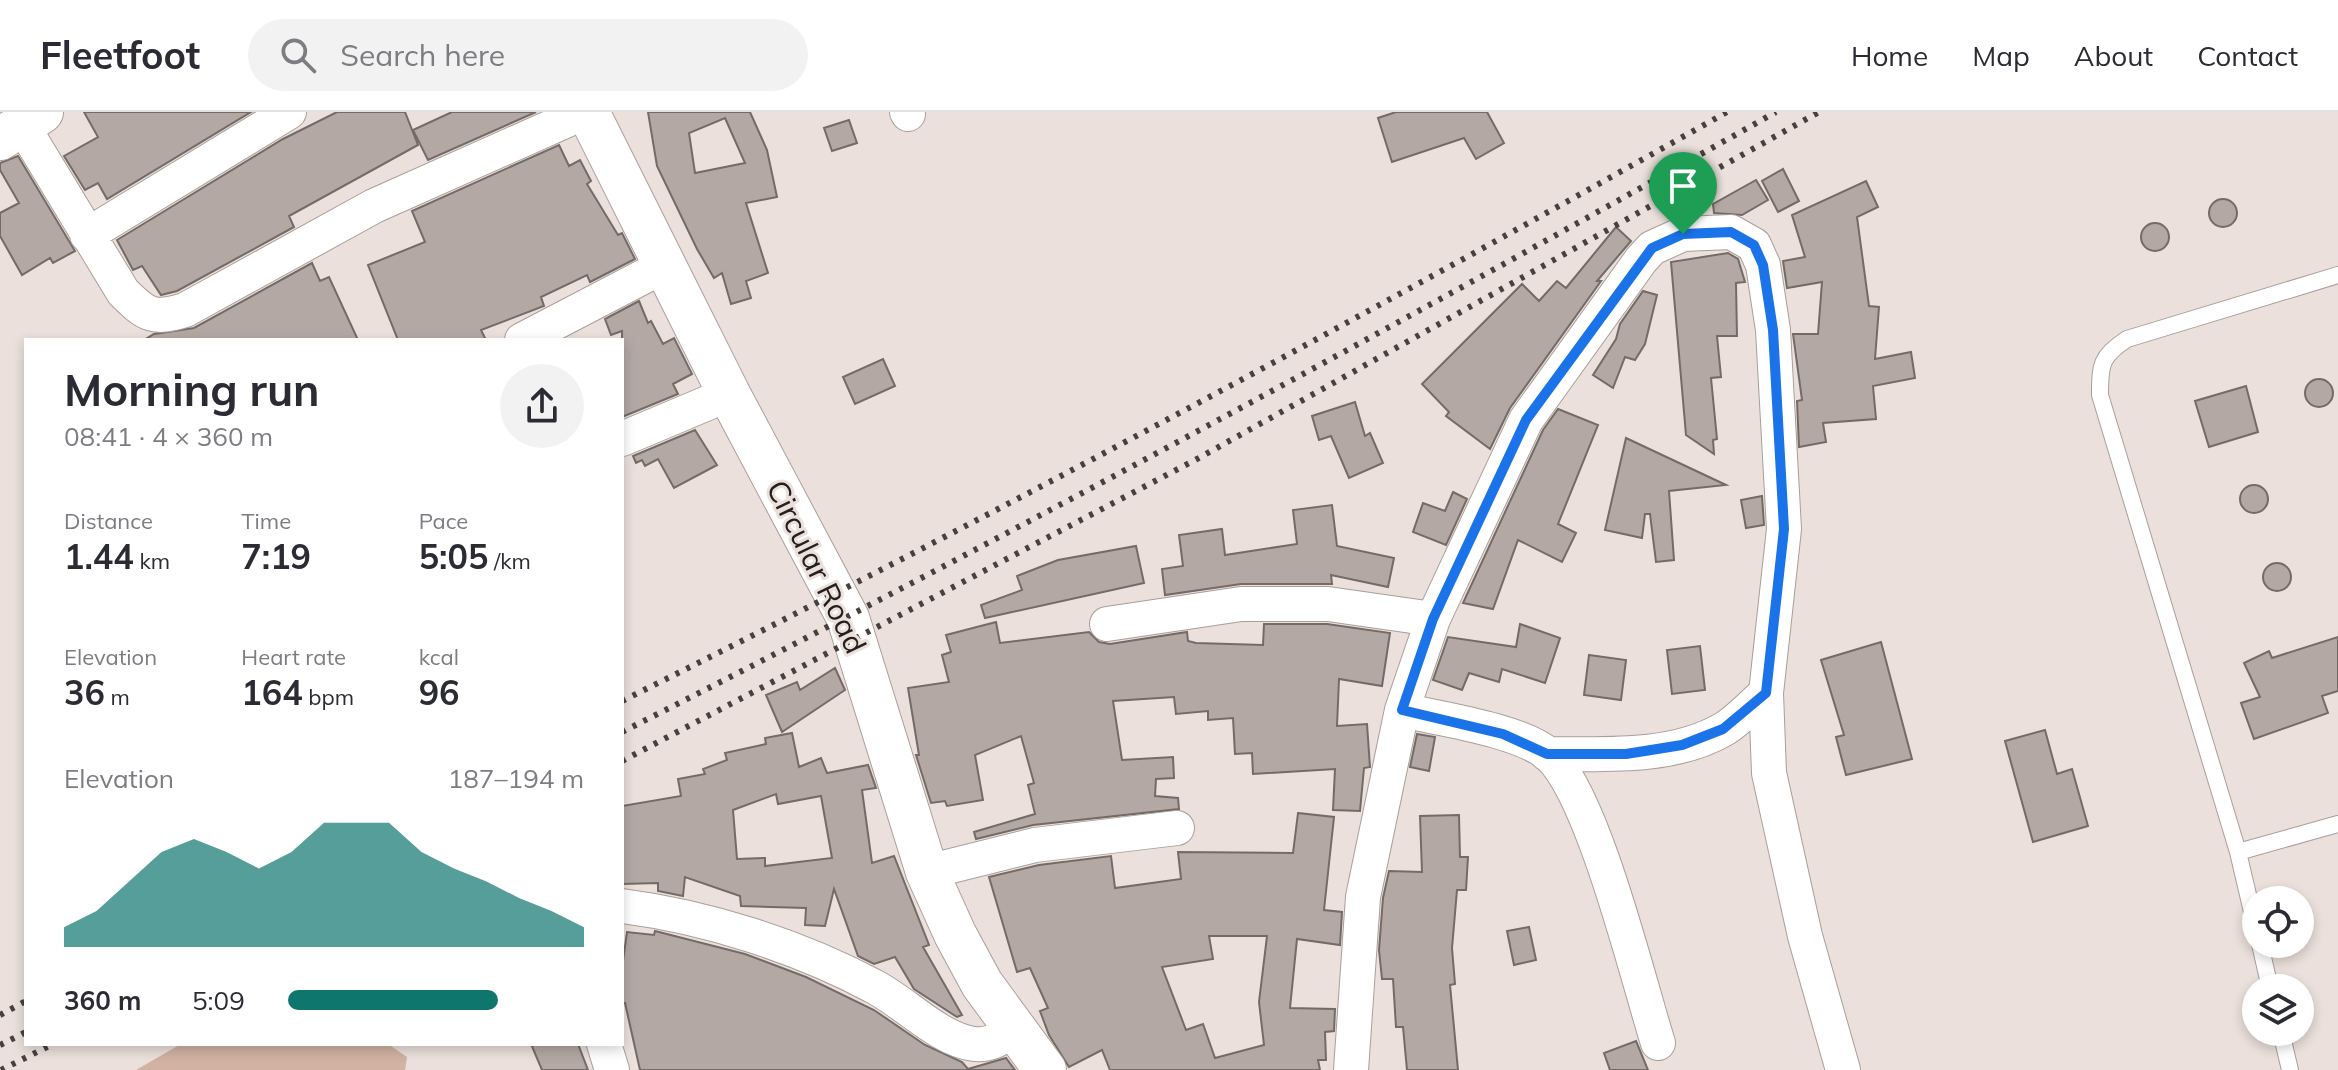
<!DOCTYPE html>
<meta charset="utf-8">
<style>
:root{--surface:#fff;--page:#f2f2f3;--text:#2b2b33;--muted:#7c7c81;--line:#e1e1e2;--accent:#0f766e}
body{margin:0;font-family:Mulish,sans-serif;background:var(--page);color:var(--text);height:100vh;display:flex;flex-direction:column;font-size:30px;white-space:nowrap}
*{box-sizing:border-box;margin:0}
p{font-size:26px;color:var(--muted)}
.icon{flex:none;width:44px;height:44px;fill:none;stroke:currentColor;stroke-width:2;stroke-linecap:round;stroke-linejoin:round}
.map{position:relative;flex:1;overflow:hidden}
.sheet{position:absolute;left:24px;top:226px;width:600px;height:708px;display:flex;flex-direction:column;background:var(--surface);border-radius:0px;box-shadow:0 4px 12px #0003}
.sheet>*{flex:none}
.tools{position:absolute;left:2242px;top:774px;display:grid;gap:16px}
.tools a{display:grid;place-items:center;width:72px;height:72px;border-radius:50%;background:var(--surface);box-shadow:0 4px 12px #0003;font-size:40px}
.pin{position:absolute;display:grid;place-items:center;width:68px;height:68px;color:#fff;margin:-82px -34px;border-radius:50% 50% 50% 0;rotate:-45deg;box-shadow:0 0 8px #0007}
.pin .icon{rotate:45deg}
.round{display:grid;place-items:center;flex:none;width:84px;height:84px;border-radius:42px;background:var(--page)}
.overview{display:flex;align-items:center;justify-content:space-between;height:136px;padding:0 40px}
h1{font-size:44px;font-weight:700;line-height:60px}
.metrics{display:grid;grid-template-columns:repeat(3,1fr);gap:12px;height:136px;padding:8px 40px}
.metrics div{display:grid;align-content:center}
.metrics b{font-size:34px;font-weight:700}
.metrics small{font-size:22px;font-weight:400}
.metrics p{font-size:22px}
.chart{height:224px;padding:16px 40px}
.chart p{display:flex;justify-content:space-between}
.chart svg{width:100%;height:144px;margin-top:8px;fill:var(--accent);opacity:.7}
ul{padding:0 40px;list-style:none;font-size:26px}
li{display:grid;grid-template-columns:128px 96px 1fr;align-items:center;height:60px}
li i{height:20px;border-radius:10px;background:var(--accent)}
header{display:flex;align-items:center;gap:48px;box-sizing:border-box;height:112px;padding:0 40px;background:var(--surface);border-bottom:2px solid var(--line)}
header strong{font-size:38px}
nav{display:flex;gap:44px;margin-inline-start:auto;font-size:28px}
.search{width:560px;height:72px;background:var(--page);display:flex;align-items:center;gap:20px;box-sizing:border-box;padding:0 28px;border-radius:44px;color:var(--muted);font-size:30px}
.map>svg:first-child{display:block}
.green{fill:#d1b2a3}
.building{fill:#b3a8a3;stroke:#756b66;stroke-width:2;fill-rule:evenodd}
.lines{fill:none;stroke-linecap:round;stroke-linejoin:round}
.service-casing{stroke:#a99e99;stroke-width:18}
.minor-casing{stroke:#a99e99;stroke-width:36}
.tertiary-casing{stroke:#a99e99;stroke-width:44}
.service{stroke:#fff;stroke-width:16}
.minor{stroke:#fff;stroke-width:34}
.tertiary{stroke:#fff;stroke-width:42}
.rail{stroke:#46413f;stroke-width:6;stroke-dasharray:4 8;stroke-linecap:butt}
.route-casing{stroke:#fff;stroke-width:16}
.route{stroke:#1a73e8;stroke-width:10}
.labels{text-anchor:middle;stroke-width:6;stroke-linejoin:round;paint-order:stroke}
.street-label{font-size:30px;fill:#231f1d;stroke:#ebe0db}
</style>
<header>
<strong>Fleetfoot</strong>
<div class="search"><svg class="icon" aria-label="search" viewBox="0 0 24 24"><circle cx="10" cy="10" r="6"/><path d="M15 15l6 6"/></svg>Search here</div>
<nav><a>Home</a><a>Map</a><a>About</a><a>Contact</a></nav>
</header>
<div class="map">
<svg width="2338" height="958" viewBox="0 0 2338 958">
<rect width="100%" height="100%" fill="#ebe0db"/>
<path class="green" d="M 181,932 L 388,932 L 407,945 L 405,958 L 136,958 Z"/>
<path class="building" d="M 84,0 L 251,0 L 107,87 L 98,71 L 85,78 L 64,44 L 98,25 Z
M 337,0 L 405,0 L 418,33 L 289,104 L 294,115 L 177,179 L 161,183 L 142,154 L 133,158 L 117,128 L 283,27 Z
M 452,0 L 536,0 L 428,48 L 413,18 Z
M 648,0 L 750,0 L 767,38 L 777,85 L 746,91 L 768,161 L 746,169 L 751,186 L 731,192 L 722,161 L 714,166 L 697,137 L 657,54 ZM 725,6 L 745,51 L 695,61 L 689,21 Z
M 1396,0 L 1487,0 L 1504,31 L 1476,47 L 1464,26 L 1392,50 L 1378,6 Z
M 849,8 L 857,31 L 832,39 L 824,16 Z
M 559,33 L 569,54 L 580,48 L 591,69 L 587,72 L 618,123 L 622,121 L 635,147 L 590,170 L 587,163 L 541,185 L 544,194 L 481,218 L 486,228 L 398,228 L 368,153 L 425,130 L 412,99 Z
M 18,44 L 75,139 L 53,151 L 50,146 L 22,163 L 0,124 L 0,101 L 19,91 L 0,58 L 0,51 Z
M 1783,57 L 1799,89 L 1778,100 L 1762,69 Z
M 1756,68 L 1768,88 L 1742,103 L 1714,101 L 1713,92 Z
M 1866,69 L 1878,95 L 1857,105 L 1869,194 L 1879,195 L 1875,247 L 1911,240 L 1915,266 L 1873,274 L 1876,307 L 1823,311 L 1826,330 L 1799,335 L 1797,289 L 1802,288 L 1793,222 L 1818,222 L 1822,170 L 1787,176 L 1783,149 L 1805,145 L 1792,103 Z
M2209 101a14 14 0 1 1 28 0a14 14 0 1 1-28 0Z
M2141 125a14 14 0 1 1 28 0a14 14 0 1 1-28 0Z
M 1616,115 L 1631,129 L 1597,169 L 1601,169 L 1510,296 L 1490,337 L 1446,304 L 1449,300 L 1422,272 L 1522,172 L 1539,189 L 1557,169 L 1566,176 Z
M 1728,141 L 1738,147 L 1745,170 L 1736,171 L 1737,224 L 1717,224 L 1721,265 L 1711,266 L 1717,327 L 1713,328 L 1714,342 L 1686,323 L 1671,150 Z
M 312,151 L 320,169 L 329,165 L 358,228 L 144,228 L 154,222 L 194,216 Z
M 1643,179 L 1657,183 L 1645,232 L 1635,248 L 1625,245 L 1613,276 L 1593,263 L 1616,227 L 1620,212 Z
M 639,189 L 648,211 L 651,209 L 663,232 L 674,226 L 692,262 L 673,272 L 678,282 L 622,305 L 622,219 L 611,223 L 605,207 Z
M 883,247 L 895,274 L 855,292 L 843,265 Z
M2305 281a14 14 0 1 1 28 0a14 14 0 1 1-28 0Z
M 2246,274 L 2258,320 L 2209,335 L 2195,289 Z
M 1355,290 L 1365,324 L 1370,321 L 1383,351 L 1349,366 L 1331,324 L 1319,328 L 1312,304 Z
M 1558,297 L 1598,313 L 1558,412 L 1576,421 L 1562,450 L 1518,428 L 1493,497 L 1463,491 L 1543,318 Z
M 695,318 L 717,353 L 674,376 L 658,347 L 645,354 L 642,348 L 636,351 L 633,344 Z
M 1626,326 L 1726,373 L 1669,379 L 1674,448 L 1656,450 L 1650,402 L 1645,402 L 1642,426 L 1605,418 Z
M2240 387a14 14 0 1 1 28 0a14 14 0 1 1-28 0Z
M 1453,380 L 1467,387 L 1446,433 L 1413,420 L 1423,391 L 1445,399 Z
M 1762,384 L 1764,413 L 1746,416 L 1741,388 Z
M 1332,393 L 1337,434 L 1394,446 L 1388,475 L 1331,463 L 1332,472 L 1241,472 L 1165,483 L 1162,457 L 1183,454 L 1179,423 L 1222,417 L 1225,443 L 1297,432 L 1293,398 Z
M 1136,434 L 1144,471 L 985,506 L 981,493 L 1022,478 L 1017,464 L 1058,448 Z
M2263 465a14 14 0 1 1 28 0a14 14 0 1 1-28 0Z
M 996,510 L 1000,531 L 1089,520 L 1099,530 L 1110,532 L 1187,520 L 1188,529 L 1196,531 L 1263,533 L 1264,512 L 1327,512 L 1390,521 L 1382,574 L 1339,567 L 1337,614 L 1367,612 L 1370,655 L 1364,656 L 1360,699 L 1333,698 L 1335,657 L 1253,662 L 1252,641 L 1235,642 L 1233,606 L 1208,608 L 1208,599 L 1176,602 L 1174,585 L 1113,589 L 1122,648 L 1173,645 L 1174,666 L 1156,667 L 1155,684 L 1178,686 L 1179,697 L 1033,713 L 976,727 L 974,720 L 1035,702 L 1028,673 L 1034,671 L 1021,624 L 975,643 L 983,688 L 947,694 L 945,689 L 931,691 L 916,643 L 919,643 L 908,576 L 949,570 L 942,543 L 951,540 L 946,523 Z
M 1520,512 L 1560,526 L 1545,571 L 1502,557 L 1499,570 L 1469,561 L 1462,578 L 1433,568 L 1448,525 L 1516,535 Z
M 2338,525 L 2338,579 L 2322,584 L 2328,601 L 2254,627 L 2241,591 L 2260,585 L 2244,551 L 2269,539 L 2272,546 Z
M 1881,530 L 1912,647 L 1846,663 L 1836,625 L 1844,623 L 1821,548 Z
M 1700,534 L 1705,578 L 1672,582 L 1667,538 Z
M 1589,543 L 1626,548 L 1621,588 L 1584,583 Z
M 835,556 L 845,578 L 782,620 L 766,583 L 797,570 L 800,578 Z
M 2045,618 L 2057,662 L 2072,657 L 2088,714 L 2033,730 L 2005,629 Z
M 792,621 L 799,655 L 821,646 L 827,661 L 868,653 L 876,676 L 862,678 L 872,751 L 894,744 L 929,833 L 923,835 L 962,903 L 957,905 L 914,877 L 895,845 L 874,852 L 858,844 L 834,777 L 825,814 L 805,813 L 806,796 L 741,794 L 740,784 L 685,765 L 683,784 L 658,779 L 658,771 L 622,772 L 622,694 L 681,684 L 678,667 L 705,662 L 703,657 L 727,648 L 725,641 L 766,632 L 765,626 ZM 776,682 L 778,692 L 821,684 L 832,746 L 765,754 L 765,746 L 737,747 L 733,698 Z
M 1417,622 L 1435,625 L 1429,659 L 1410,655 Z
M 1298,701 L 1334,705 L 1324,798 L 1342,800 L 1340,833 L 1297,827 L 1290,896 L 1335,897 L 1334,919 L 1325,920 L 1326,948 L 1318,948 L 1320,958 L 1110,958 L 1102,938 L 1069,955 L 1049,923 L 1040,899 L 1048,896 L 1030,856 L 1017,860 L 989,765 L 1039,753 L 1111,744 L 1115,776 L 1181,767 L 1178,740 L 1293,741 ZM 1209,824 L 1267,824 L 1259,890 L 1264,933 L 1215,946 L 1203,912 L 1186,918 L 1162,855 L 1213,847 Z
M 1459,703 L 1460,745 L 1468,745 L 1466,778 L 1457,778 L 1452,836 L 1455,872 L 1450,873 L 1458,958 L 1407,958 L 1403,915 L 1396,915 L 1393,867 L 1382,867 L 1379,838 L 1383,786 L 1389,759 L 1422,760 L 1420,704 Z
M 1529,815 L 1536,848 L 1514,853 L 1507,819 Z
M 655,819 L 745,842 L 806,865 L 874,898 L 925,933 L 962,950 L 968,957 L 1006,946 L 1015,958 L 640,958 L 625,891 L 622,891 L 622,856 L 627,820 L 654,823 Z
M 1636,929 L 1648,958 L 1610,958 L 1604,941 Z
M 531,932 L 578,932 L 588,958 L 542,958 Z"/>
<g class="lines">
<g class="service-casing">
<path id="service" d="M 2338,163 L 2127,227 C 2101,244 2100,252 2100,283 L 2238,740 L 2338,712
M 2238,740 L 2256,817
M 2260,832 L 2270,876
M 2281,920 L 2290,958"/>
</g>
<g class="minor-casing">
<path id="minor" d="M 907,0 L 908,2
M 22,13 L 123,180 C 146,203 153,208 185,198 L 374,94 L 585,0
M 87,123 L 289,0
M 522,228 L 664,154
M 622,327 L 729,282
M 1107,512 L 1241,492 L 1328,492 L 1433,507
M 1402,598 C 1440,607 1519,618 1548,642 C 1593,681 1638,868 1658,931
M 1547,642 C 1604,642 1673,647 1724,617 C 1739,608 1753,592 1766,581
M 927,760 L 1035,733 L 1177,716
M 622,794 C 707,805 798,834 873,874 C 905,890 938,927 974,932 C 990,934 1001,926 1014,918
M 604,932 L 612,958
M 1351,958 L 1363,785 L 1402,598 L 1433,507 L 1526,308 L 1641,148 L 1652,136 L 1683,122 L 1731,120 L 1754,133 L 1763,153 L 1773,218 L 1784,417 L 1766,581 L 1769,661 L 1805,824 L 1843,958"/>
</g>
<g class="tertiary-casing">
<path id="tertiary" d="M 588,0 L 729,282 L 848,506 L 927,760 L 955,822 L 982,872 L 1045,958
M 0,27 L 42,0"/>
</g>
<use href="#service" class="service"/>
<use href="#minor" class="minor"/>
<use href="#tertiary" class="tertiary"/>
<path class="rail" d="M 622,589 C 996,403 1363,205 1727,0
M 622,620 C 1012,423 1396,214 1776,0
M 622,649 L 1197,347 L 1819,0
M 0,903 L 26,889
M 0,933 L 26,920
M 1,958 L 53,932"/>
</g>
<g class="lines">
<g class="route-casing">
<path id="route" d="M 1731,120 L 1754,133 L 1763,153 L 1773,218 L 1784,417 L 1766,581 L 1723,617 L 1682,633 L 1626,642 L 1547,642 L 1503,622 L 1402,598 L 1433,507 L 1526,308 L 1652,136 L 1683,122 Z"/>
</g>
<use href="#route" class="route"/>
</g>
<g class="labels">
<g class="street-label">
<text transform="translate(816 455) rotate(64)" y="10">Circular Road</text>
</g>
</g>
</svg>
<div class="tools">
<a><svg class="icon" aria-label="locate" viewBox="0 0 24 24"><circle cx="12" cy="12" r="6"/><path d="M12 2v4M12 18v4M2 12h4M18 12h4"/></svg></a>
<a><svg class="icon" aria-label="layers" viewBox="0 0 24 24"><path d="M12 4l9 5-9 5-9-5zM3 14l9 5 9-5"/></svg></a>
</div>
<div class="pin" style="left:1683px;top:122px;background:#1e9e55"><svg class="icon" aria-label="arrive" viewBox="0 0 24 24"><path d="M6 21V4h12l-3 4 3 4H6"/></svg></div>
<section class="sheet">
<div class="overview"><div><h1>Morning run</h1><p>08:41 · 4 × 360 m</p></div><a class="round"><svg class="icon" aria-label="share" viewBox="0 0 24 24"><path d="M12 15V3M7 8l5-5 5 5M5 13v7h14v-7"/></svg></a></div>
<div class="metrics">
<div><p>Distance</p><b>1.44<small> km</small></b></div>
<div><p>Time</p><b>7:19</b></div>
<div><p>Pace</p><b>5:05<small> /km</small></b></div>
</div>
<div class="metrics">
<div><p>Elevation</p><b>36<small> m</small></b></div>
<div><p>Heart rate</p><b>164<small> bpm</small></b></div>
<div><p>kcal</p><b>96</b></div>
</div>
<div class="chart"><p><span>Elevation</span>187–194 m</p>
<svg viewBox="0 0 160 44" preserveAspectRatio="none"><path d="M0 44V38L10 33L20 24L30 15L40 11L50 15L60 20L70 15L80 6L90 6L100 6L110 15L120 20L130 24L140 29L150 33L160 38V44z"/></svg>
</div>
<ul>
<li><b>360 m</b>5:09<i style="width:71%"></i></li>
</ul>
</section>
</div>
